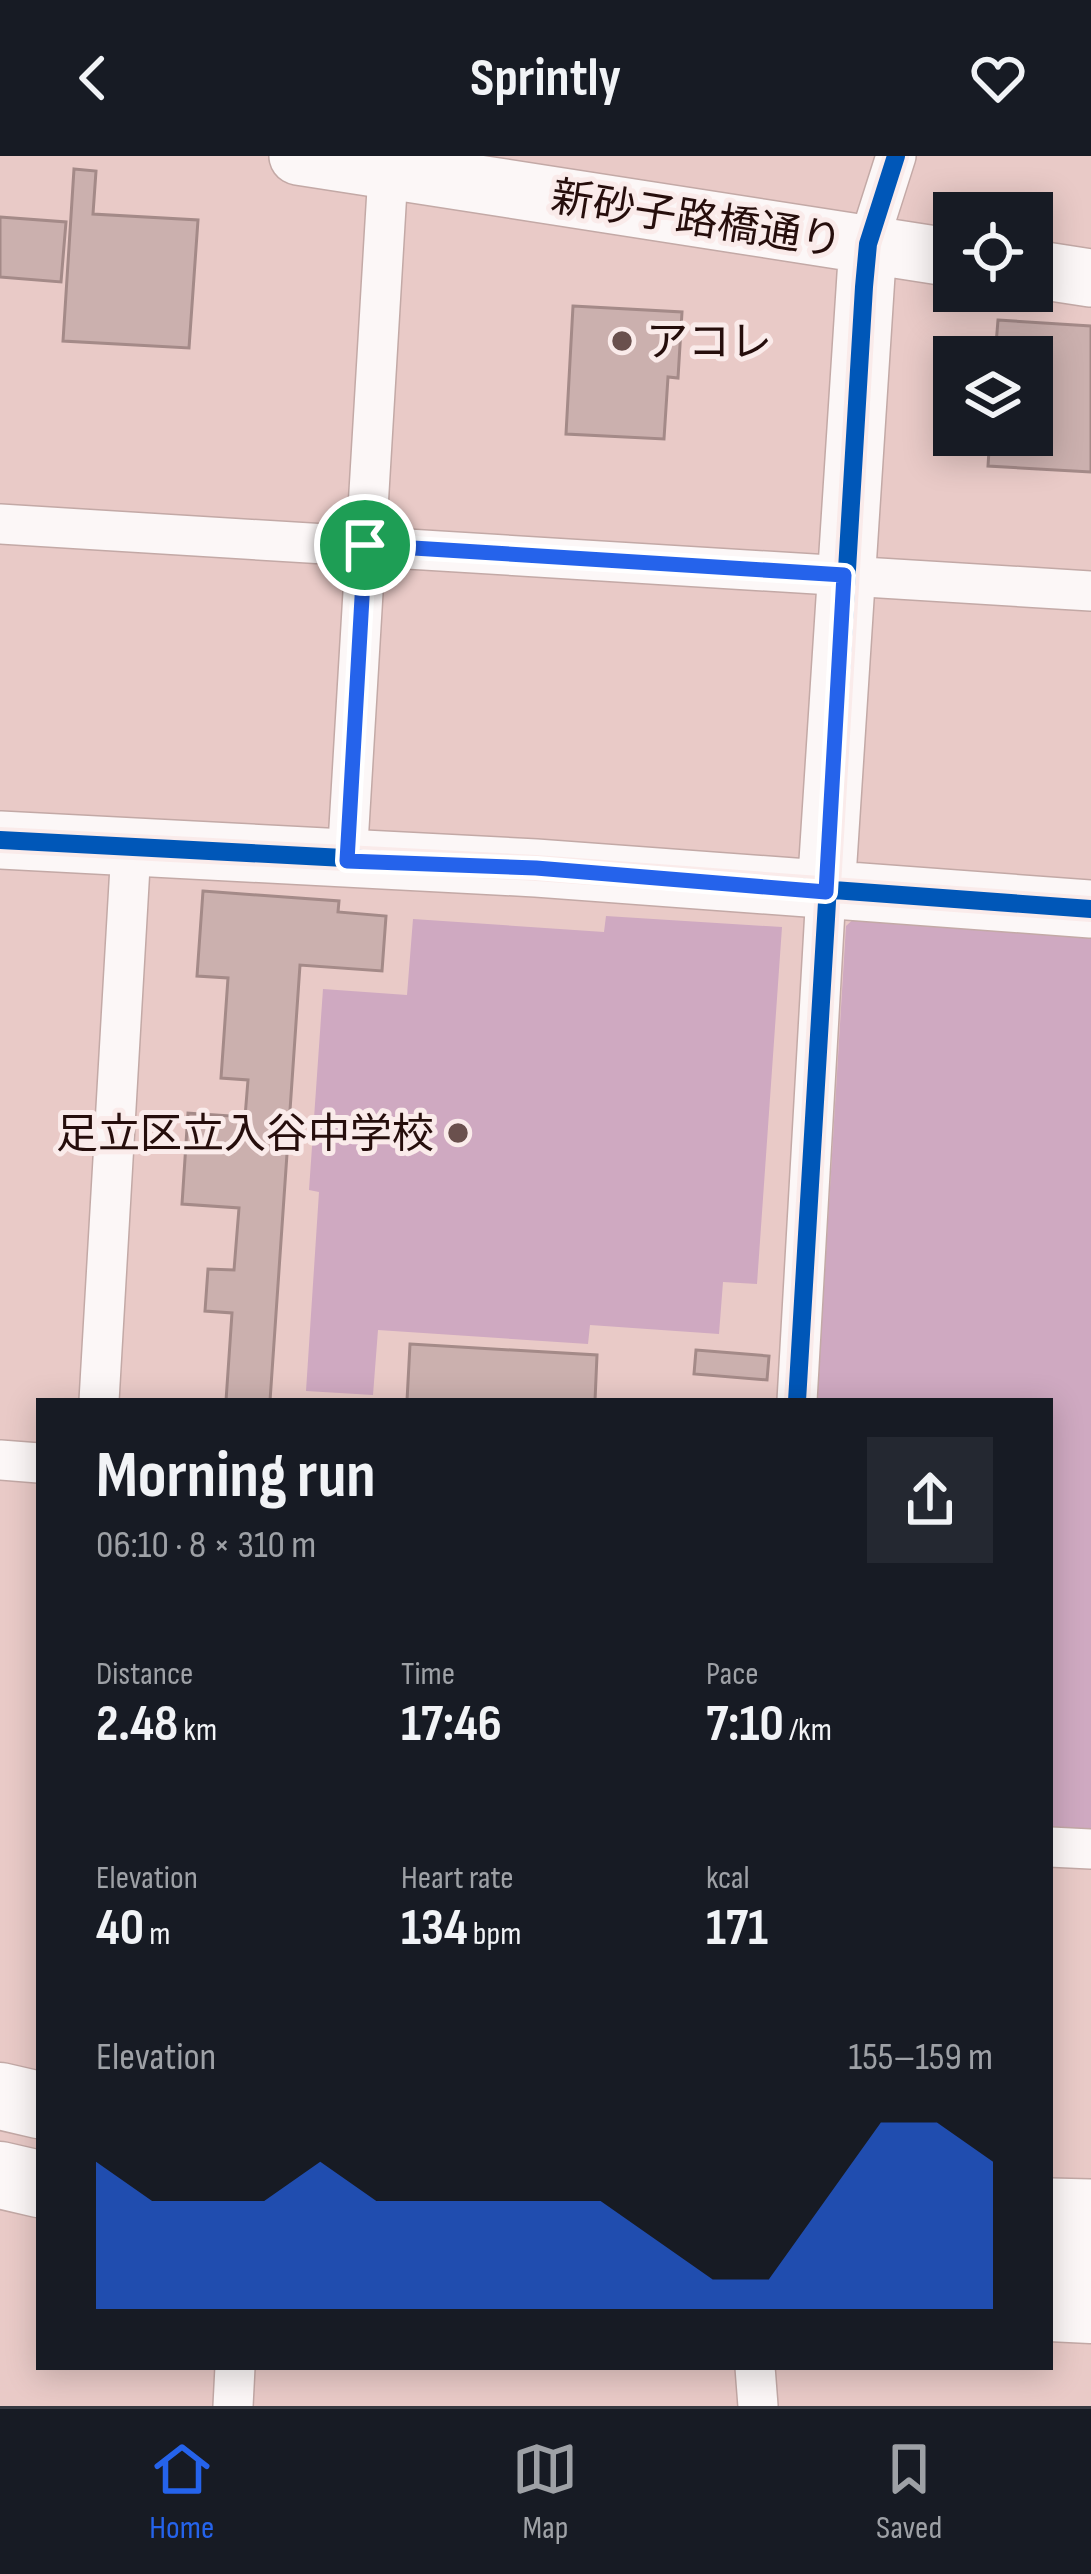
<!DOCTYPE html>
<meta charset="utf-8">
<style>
:root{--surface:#171b24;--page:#242831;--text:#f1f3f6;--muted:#9ea1a6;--line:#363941;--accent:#2563eb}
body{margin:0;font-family:"Sofia Sans Condensed","Noto Sans JP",sans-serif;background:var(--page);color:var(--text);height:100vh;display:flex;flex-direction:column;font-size:45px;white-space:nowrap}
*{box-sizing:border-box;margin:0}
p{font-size:39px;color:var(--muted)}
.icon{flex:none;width:66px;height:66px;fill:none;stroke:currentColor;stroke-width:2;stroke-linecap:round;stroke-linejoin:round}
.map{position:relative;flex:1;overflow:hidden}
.panel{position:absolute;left:36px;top:1242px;width:1017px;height:972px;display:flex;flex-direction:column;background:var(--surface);border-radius:0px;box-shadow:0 6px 30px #0003}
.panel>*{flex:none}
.buttons{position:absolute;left:933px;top:36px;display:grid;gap:24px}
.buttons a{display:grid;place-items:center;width:120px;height:120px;border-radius:0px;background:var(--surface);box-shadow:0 6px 30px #0003;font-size:60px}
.pin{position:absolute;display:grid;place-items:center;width:102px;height:102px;color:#fff;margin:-51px;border:6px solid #fff;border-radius:50%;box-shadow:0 3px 12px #0007}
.round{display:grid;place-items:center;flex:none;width:126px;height:126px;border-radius:0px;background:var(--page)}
.head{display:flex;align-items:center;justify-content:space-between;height:204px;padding:0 60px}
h1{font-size:66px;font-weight:700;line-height:90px}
.stats{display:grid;grid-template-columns:repeat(3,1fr);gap:18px;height:204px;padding:12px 60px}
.stats div{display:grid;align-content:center}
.stats b{font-size:51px;font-weight:700}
.stats small{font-size:33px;font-weight:400}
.stats p{font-size:33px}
.chart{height:336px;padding:24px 60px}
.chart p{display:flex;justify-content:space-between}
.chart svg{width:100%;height:216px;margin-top:12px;fill:var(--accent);opacity:.7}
header{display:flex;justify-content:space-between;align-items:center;height:156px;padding:0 60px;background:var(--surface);font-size:54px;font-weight:700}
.tabs{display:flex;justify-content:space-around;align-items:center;height:168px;border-top:3px solid var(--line);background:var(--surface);font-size:33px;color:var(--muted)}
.tabs a{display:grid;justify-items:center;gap:6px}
.tabs .selected{color:var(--accent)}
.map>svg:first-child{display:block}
.green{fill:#cfa9c1}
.building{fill:#cbb0ae;stroke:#a48a88;stroke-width:3}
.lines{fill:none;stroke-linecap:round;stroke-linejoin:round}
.street-casing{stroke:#c3a9a6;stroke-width:42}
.secondary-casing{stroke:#c3a9a6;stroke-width:60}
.highway-casing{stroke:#c3a9a6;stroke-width:69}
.street{stroke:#fcf7f7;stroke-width:39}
.secondary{stroke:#fcf7f7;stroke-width:57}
.highway{stroke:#fcf7f7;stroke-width:66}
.cycleway-casing{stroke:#faebea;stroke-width:26}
.cycleway{stroke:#0057b8;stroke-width:18}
.route-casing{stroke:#fff;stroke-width:24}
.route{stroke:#2563eb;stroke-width:15}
.poi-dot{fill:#6a504d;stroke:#faebea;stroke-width:4.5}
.labels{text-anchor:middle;stroke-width:10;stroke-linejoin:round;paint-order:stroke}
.street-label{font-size:42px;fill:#260e0c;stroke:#faebea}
.poi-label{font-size:42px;fill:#260e0c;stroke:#faebea;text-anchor:start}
</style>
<header><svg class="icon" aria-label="back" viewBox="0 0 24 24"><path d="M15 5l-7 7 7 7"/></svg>Sprintly<svg class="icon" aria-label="heart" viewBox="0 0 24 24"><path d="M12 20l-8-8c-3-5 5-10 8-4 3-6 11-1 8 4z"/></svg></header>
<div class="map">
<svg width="1091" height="2250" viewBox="0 0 1091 2250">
<rect width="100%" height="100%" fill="#e9cac7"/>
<path class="green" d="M 860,757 L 1091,770 L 1091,1677 L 1050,1674 L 1050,1245 L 817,1245 L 846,770 Z
M 606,760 L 782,771 L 757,1128 L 723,1126 L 719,1178 L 590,1169 L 588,1188 L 378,1174 L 373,1239 L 306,1235 L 319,1036 L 309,1034 L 323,833 L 407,839 L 413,763 L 604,776 Z"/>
<path class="building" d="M 74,13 L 96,15 L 93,58 L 198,64 L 189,192 L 63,185 Z
M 0,61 L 66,66 L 61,126 L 0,121 Z
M 573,150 L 682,156 L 678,222 L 668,221 L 664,283 L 566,278 Z
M 998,164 L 1091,170 L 1091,316 L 988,310 L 990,279 L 1032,279 L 1032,201 L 995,201 Z
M 203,735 L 339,745 L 338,756 L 386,760 L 382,815 L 300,809 L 270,1245 L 226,1245 L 232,1157 L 205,1155 L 208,1113 L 234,1114 L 239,1052 L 182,1048 L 188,957 L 245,961 L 248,924 L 221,922 L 228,822 L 197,820 Z
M 410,1188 L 597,1199 L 595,1245 L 407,1245 Z
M 696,1194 L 769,1200 L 767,1224 L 694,1218 Z"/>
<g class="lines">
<g class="street-casing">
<path id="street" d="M 868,88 L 896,0
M 0,368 L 1091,435
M 347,705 L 389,0
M 99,1245 L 131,693
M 797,1245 L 826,736
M 0,1304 L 39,1307
M 1050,1691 L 1091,1693
M 755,2211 L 758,2250
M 233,2250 L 235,2211"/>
</g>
<g class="secondary-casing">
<path id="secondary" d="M 298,0 L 954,102
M 1032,113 L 1091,122
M 0,684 L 536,712 L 1091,753
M 826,736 L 868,88
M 1050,2051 L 1091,2052"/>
</g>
<g class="highway-casing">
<path id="highway" d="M 0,1940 L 39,1949
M 0,2019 L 39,2028
M 1050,2099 L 1091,2102
M 1050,2152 L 1091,2154"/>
</g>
<use href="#street" class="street"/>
<use href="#secondary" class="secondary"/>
<use href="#highway" class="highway"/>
<g class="cycleway-casing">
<path id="cycleway" d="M 0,684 L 536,712 L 1091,753
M 797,1245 L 864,131 L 868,88 L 896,0"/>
</g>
<use href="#cycleway" class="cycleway"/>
</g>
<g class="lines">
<g class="route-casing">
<path id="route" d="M 365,389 L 844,419 L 826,736 L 536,712 L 347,705 Z"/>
</g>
<use href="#route" class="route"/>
</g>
<g class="poi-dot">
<circle cx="622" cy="185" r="12"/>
<circle cx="458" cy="977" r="12"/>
</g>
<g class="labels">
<g class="street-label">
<text transform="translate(697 62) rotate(9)" y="15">新砂子路橋通り</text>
</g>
<g class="poi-label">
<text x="646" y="200">アコレ</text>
<text x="434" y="992" text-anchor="end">足立区立入谷中学校</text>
</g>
</g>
</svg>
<div class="buttons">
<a><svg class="icon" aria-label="locate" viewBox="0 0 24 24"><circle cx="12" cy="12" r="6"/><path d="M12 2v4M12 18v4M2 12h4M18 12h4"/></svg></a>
<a><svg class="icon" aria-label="layers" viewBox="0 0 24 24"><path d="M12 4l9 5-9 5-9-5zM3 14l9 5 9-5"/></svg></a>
</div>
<div class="pin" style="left:365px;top:389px;background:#1e9e55"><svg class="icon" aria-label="arrive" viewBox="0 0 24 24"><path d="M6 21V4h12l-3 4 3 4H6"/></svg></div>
<section class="panel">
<div class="head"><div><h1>Morning run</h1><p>06:10 · 8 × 310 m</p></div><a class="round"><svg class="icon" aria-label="share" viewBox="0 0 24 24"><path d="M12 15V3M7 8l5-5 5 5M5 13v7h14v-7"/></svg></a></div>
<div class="stats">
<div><p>Distance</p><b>2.48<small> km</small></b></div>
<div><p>Time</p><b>17:46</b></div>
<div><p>Pace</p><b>7:10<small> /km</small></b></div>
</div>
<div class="stats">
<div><p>Elevation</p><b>40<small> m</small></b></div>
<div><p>Heart rate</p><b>134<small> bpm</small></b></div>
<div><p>kcal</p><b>171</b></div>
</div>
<div class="chart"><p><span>Elevation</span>155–159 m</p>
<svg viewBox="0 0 160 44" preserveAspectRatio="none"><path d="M0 44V14L10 22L20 22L30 22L40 14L50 22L60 22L70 22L80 22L90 22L100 30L110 38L120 38L130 22L140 6L150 6L160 14V44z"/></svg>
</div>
</section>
</div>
<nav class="tabs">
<a class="selected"><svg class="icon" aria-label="home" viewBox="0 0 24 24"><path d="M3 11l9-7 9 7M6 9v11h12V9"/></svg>Home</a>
<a><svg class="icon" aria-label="map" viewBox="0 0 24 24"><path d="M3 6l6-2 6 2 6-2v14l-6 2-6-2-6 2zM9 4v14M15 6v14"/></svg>Map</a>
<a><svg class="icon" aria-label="saved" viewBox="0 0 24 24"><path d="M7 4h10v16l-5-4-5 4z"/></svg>Saved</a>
</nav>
